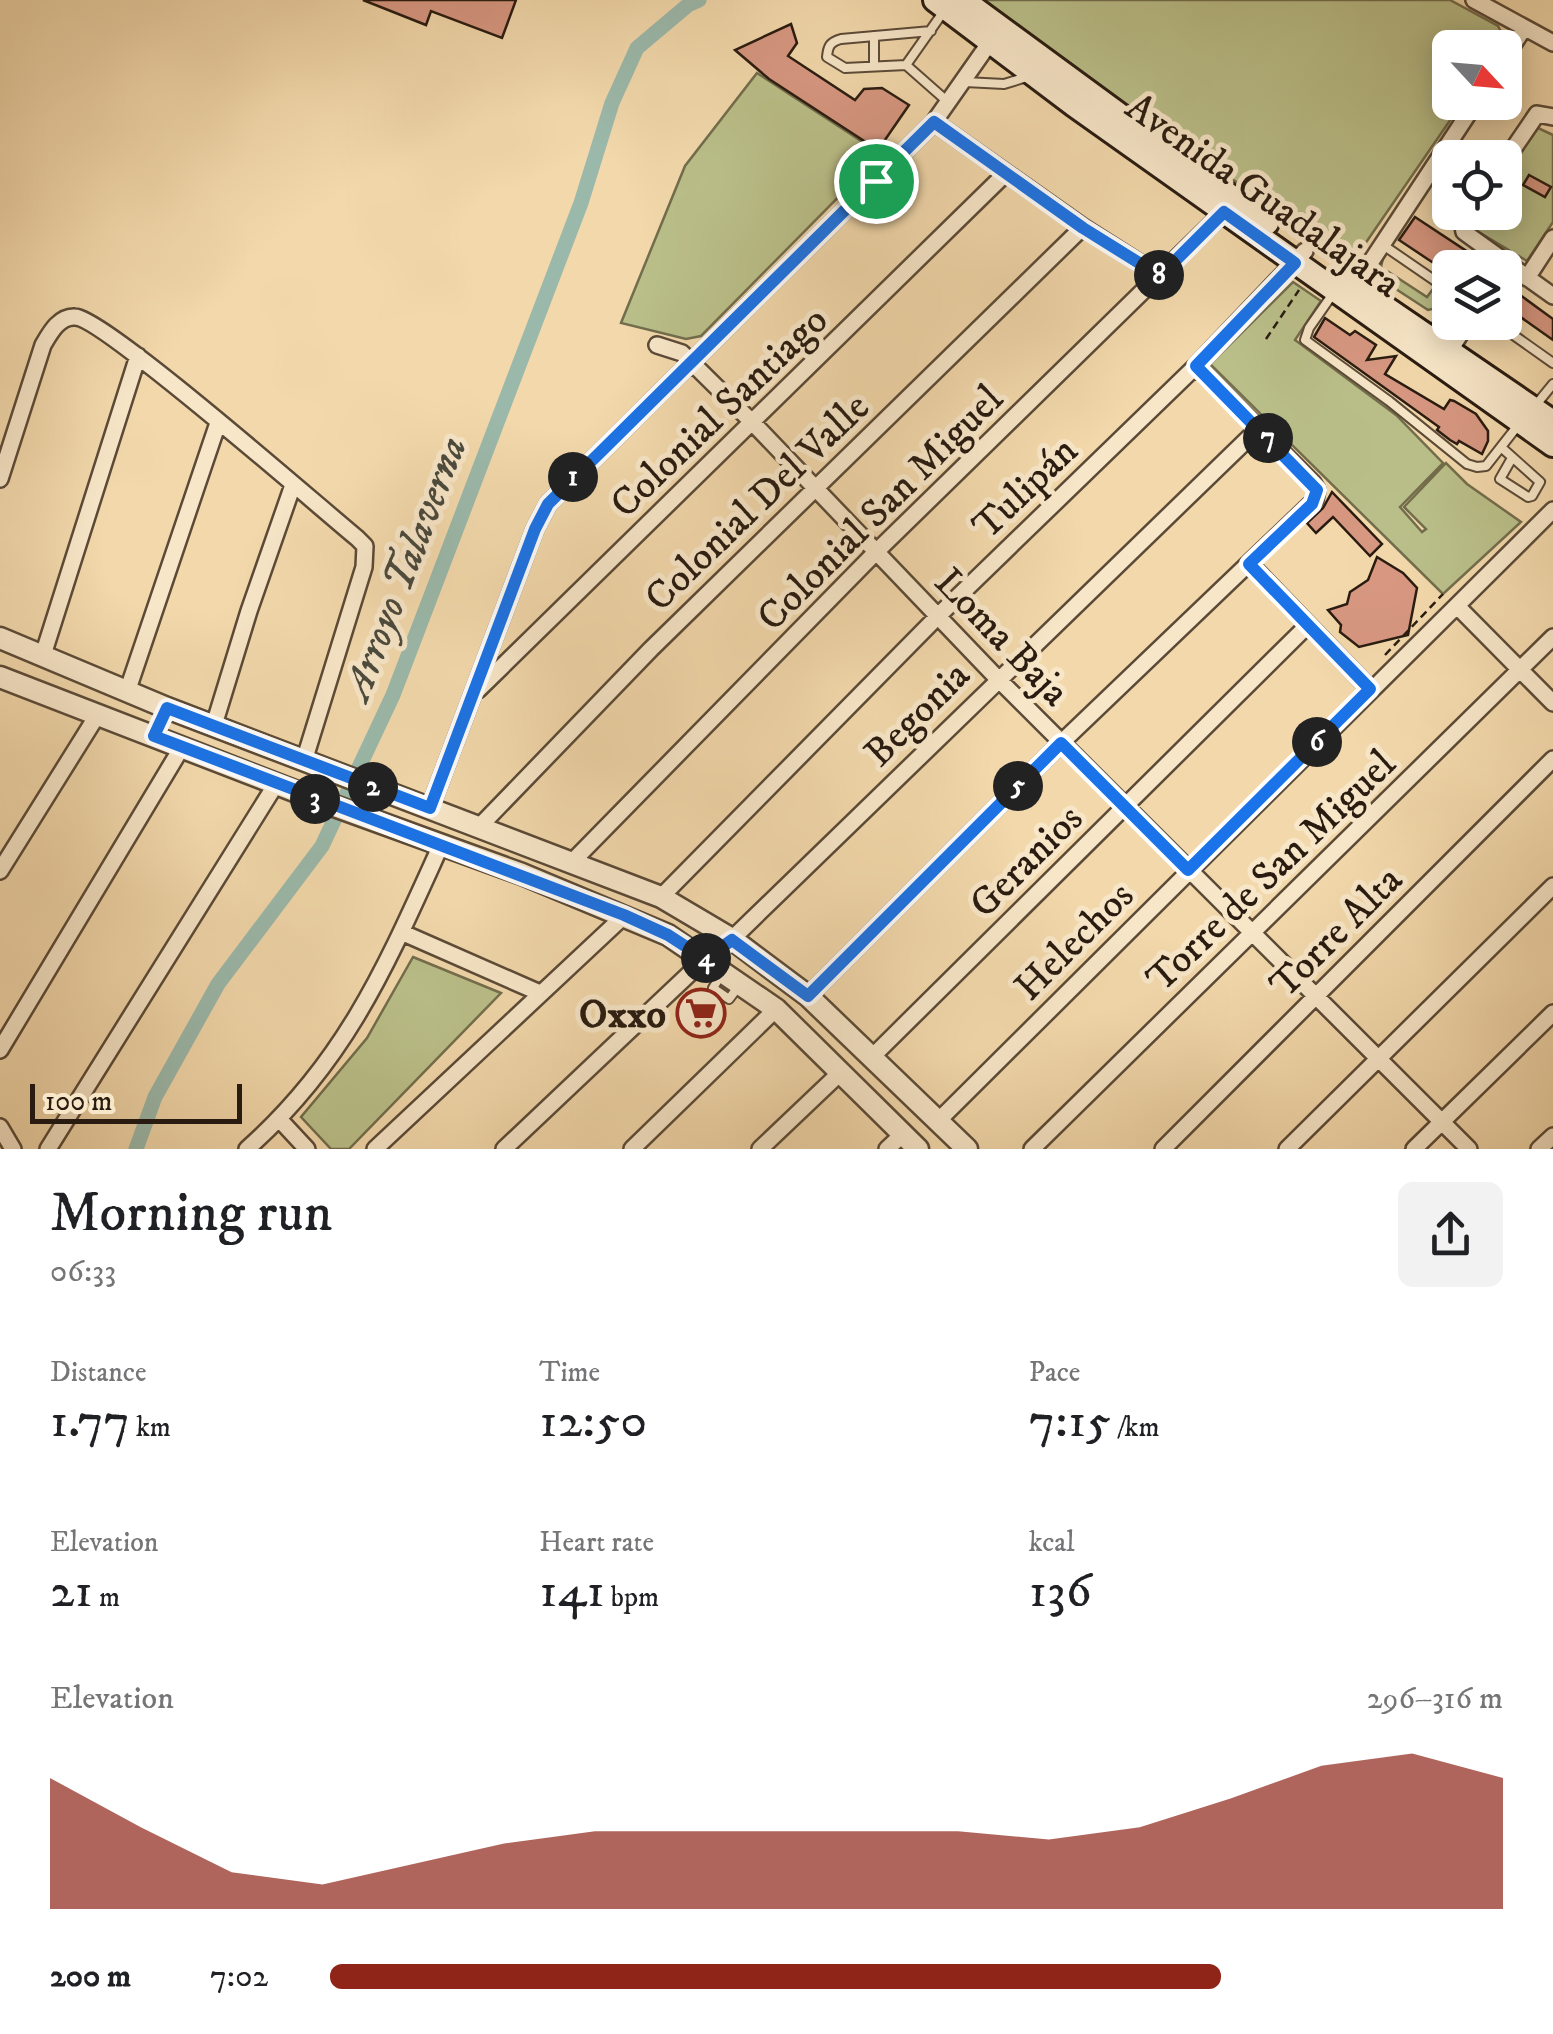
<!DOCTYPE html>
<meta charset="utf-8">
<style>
:root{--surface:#fff;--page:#f2f2f2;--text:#202124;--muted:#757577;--accent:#8f2418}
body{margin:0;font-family:"IM FELL DW Pica",serif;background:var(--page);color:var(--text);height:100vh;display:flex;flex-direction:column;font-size:38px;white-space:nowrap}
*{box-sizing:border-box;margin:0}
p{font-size:32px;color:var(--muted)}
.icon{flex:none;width:55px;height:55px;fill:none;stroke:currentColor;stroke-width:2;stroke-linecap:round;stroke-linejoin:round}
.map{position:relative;height:1149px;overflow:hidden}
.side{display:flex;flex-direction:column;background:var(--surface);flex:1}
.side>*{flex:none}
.needle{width:65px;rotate:116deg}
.controls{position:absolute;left:1432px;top:30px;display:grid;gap:20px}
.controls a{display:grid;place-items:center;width:90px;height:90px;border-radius:15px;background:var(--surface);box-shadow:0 5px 25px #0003;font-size:50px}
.scale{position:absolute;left:30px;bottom:25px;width:212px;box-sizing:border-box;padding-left:10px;border:5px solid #291b10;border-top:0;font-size:28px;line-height:35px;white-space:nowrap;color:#291b10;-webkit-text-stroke:8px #f7e6c8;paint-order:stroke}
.pin{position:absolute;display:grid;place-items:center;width:85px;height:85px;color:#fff;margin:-42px;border:5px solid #fff;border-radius:50%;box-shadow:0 2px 10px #0007}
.km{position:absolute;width:50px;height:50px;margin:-25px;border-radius:50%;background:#222;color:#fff;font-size:28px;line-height:50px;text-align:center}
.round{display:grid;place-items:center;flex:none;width:105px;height:105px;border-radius:15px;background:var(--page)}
.headline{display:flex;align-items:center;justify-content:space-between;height:170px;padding:0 50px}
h1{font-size:55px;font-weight:600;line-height:75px}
.figures{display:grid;grid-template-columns:repeat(3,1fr);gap:15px;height:170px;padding:10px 50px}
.figures div{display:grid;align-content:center}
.figures b{font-size:50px;font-weight:600}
.figures small{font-size:28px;font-weight:400}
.figures p{font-size:28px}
.chart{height:280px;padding:20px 50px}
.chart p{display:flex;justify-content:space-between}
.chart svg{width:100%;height:180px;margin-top:10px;fill:var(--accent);opacity:.7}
ul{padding:0 50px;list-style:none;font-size:32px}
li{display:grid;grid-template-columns:160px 120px 1fr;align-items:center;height:75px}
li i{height:25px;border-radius:12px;background:var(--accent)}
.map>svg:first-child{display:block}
.green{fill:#babf89;stroke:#726d4c;stroke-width:2.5}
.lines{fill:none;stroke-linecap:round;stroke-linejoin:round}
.canal{stroke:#9bb9ab;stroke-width:15}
.building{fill:#d79781;stroke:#291b10;stroke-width:2.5}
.service-casing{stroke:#5b4a37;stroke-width:12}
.minor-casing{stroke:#5b4a37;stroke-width:20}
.tertiary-casing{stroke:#5b4a37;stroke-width:25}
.secondary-casing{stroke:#291b10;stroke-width:28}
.path{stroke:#291b10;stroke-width:2.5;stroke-dasharray:8 5;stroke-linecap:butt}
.service{stroke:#f7e6c8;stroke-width:8}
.minor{stroke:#f7e6c8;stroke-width:15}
.tertiary{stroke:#f7e6c8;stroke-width:20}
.secondary{stroke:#f7e6c8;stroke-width:22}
.route-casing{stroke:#fff;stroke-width:20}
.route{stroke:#1a73e8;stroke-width:12}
.labels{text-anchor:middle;stroke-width:10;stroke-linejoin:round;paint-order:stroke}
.street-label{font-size:40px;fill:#291b10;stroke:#f7e6c8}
.poi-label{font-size:40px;font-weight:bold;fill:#291b10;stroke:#f7e6c8;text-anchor:end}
.water-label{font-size:42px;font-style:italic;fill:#4b4a3e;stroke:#f7e6c8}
</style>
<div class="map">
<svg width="1553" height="1149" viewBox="0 0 1553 1149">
<rect width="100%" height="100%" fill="#f2d8ab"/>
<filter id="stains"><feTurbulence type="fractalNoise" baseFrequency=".002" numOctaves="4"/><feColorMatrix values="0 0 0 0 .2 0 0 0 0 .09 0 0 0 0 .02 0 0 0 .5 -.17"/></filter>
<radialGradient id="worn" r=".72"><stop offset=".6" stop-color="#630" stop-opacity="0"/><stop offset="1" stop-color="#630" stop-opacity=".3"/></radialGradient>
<path class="green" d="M 977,0 L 1450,0 L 1498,26 L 1501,32 L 1499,47 L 1450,48 L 1450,102 L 1462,103 L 1356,257 L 1346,256 L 1177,142 Z
M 757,73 L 881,154 L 701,336 L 686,339 L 621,323 L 685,166 Z
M 1538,128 L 1553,135 L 1553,222 L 1527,261 L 1472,228 L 1481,213 L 1505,212 L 1505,175 Z
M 1378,256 L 1383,258 L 1381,267 L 1427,297 L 1433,289 L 1446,297 L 1441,307 L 1428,310 L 1376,276 L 1373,272 Z
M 1293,282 L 1321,301 L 1295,340 L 1396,415 L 1443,463 L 1400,507 L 1422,532 L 1426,529 L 1404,507 L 1446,463 L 1467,484 L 1521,522 L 1443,594 L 1210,364 Z
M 413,957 L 501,993 L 349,1149 L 331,1149 L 301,1117 L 367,1038 Z"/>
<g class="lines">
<path class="canal" d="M 136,1149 L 155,1097 L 218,984 L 322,846 L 393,695 L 581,203 L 612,103 L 637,48 L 688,5 L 699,0"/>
</g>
<path class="building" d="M 363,0 L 516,0 L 502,38 L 431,11 L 426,25 Z
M 791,24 L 797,43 L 788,56 L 855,100 L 864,89 L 882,88 L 909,105 L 878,150 L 769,79 L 735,50 Z
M 1529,175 L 1551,187 L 1545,197 L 1523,185 Z
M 1415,217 L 1474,256 L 1467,268 L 1450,268 L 1450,274 L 1399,240 Z
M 1505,284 L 1553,319 L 1553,340 L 1505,306 Z
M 1325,318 L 1350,335 L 1355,331 L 1376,345 L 1367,360 L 1396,356 L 1385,374 L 1444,409 L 1450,400 L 1454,401 L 1476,414 L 1488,431 L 1488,441 L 1482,454 L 1459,441 L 1457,444 L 1450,440 L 1437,430 L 1439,427 L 1314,337 Z
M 1332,492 L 1382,544 L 1370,556 L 1333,517 L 1316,533 L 1307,523 L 1323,508 Z
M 1377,557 L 1403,573 L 1417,588 L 1408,635 L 1359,647 L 1340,632 L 1341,625 L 1328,610 L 1347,604 L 1350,592 L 1368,580 Z
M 697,992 L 722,1017 L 705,1033 L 680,1009 Z"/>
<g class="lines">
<g class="service-casing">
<path id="service" d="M 931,31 L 841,39 C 830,42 828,46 827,57 L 845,68 L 906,65 L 948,102
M 874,36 L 874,66
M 906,65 L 944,11
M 965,82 L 1004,84 L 1030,76
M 1383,245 L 1450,291
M 1332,295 L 1309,328 L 1305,340 L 1389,401 L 1467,464 L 1477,467 L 1486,466 L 1519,424
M 1495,322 L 1553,363
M 1535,406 L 1553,384
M 1502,448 L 1540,482 L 1532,496 L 1528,497 L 1500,479 L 1512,458
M 721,975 L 713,988 L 729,999 L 738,987"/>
</g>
<g class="minor-casing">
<path id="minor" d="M 1474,0 L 1553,43
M 1505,57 L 1524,28
M 934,122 L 1083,227 L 1160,276
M 1505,161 L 1537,114 L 1553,117
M 1471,212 L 1463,227 L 1464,232 L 1553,296
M 1527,278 L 1553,238
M 1351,292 L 1476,102
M 1433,338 L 1450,311
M 657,345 L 682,353 L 753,423 L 998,679 L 1469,1149
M 1450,350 L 1468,322
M 0,479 L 43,345 C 50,333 59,316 75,317 C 104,318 318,506 357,538 L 365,546 L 364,567 L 304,761
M 1249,563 L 1370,689
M 1458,607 L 1553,703
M 43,655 L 138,356
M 478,690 L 1005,174
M 127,692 L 218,423
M 214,725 L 249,611 L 293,485
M 430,808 L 535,529 L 548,504 L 934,122 L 995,35
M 480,826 L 651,649 L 1083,227
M 572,862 L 876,552 L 1228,208
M 0,871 L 98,714
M 661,897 L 938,616 L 1196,366 L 1305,251
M 401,932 L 540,993
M 808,996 L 1061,743 L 1315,500 L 1317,490 L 1313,483 L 1196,366
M 0,1050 L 182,747
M 873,1056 L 1308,625
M 280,1120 L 307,1149
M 938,1121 L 1553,510
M 0,1127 L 13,1149
M 48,1149 L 276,784
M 247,1149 C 347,1060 387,964 441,845
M 375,1149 L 625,915
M 504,1149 L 705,959 L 732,939 L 1259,428
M 632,1149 L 776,1009
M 760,1149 L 841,1072
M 887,1149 L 903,1134
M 1032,1149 L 1553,637
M 1163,1149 L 1553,759
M 1287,1149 L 1553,886
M 1414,1149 L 1553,1013
M 1539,1149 L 1553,1136"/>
</g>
<g class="tertiary-casing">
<path id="tertiary" d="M 0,638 L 167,708 L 661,897 L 732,939 L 808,996 L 967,1149
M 0,677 L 315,799 L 522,874 L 668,935 L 776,1009 L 918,1149"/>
</g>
<g class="secondary-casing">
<path id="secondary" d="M 935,0 L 1074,105 L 1553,445
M 963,0 L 1267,223
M 1345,280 L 1553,422"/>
</g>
<path class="path" d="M 1266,339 L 1299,290
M 1385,655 L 1443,594"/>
<use href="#service" class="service"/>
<use href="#minor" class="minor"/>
<use href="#tertiary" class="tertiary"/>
<use href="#secondary" class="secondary"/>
</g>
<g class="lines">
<g class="route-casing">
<path id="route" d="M 934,122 L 1083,228 L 1160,276 L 1224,212 L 1295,263 L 1196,366 L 1317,490 L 1312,504 L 1249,564 L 1370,689 L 1188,870 L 1061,743 L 808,996 L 732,940 L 705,959 L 668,935 L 624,915 L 154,736 L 167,708 L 430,808 L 535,529 L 548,504 Z"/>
</g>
<use href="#route" class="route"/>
</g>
<defs>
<g id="supermarket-ring" transform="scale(2.5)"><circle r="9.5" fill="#f7e6c8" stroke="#8f2418" stroke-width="1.5"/><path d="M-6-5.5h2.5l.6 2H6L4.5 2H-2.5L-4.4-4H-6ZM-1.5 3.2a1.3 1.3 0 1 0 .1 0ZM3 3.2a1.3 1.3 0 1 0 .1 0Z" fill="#8f2418"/></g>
</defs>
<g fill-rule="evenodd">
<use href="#supermarket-ring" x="701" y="1013"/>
</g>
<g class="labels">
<g class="street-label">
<text transform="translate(1264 194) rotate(35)" y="14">Avenida Guadalajara</text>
<text transform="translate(718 411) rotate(-44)" y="14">Colonial Santiago</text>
<text transform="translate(1024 487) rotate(-44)" y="14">Tulipán</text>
<text transform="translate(756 501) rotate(-44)" y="14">Colonial Del Valle</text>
<text transform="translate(879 507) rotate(-45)" y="14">Colonial San Miguel</text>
<text transform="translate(1003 636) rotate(46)" y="14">Loma Baja</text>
<text transform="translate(916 713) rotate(-45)" y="14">Begonia</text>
<text transform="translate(1025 860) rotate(-45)" y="14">Geranios</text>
<text transform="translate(1270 870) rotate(-44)" y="14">Torre de San Miguel</text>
<text transform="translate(1335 931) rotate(-45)" y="14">Torre Alta</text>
<text transform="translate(1073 940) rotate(-45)" y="14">Helechos</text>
</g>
<g class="poi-label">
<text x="666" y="1027">Oxxo</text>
</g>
<g class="water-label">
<text transform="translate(403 567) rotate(-69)" y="15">Arroyo Talaverna</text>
</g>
</g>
<rect width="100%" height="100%" filter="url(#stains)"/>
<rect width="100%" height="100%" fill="url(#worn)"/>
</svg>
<div class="controls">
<a><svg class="needle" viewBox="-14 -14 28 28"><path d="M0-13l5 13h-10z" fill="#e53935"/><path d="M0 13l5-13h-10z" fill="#757577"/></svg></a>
<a><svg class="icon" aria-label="locate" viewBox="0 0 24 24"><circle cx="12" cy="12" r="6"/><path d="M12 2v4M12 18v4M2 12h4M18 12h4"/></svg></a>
<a><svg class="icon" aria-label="layers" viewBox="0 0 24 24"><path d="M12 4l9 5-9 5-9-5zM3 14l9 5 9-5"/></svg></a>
</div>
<div class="scale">100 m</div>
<div class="pin" style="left:876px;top:181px;background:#1e9e55"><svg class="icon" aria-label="arrive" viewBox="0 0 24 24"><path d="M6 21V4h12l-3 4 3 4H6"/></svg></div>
<b class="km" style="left:573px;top:477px">1</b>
<b class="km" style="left:373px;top:787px">2</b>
<b class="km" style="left:315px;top:799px">3</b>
<b class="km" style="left:706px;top:958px">4</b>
<b class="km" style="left:1018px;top:786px">5</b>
<b class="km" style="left:1317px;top:742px">6</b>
<b class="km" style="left:1268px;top:438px">7</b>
<b class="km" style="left:1159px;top:275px">8</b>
</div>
<section class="side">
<div class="headline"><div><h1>Morning run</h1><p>06:33</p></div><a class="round"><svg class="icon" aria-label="share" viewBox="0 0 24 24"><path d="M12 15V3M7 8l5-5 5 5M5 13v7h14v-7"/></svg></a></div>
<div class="figures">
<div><p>Distance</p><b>1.77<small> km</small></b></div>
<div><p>Time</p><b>12:50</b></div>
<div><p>Pace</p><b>7:15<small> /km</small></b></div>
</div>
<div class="figures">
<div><p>Elevation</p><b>21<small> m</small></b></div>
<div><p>Heart rate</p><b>141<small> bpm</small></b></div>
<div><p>kcal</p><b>136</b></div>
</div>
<div class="chart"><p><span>Elevation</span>296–316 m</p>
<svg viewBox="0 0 160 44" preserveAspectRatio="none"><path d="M0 44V12L10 24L20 35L30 38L40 33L50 28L60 25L70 25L80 25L90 25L100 25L110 27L120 24L130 17L140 9L150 6L160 12V44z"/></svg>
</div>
<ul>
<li><b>200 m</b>7:02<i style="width:76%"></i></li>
</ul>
</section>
